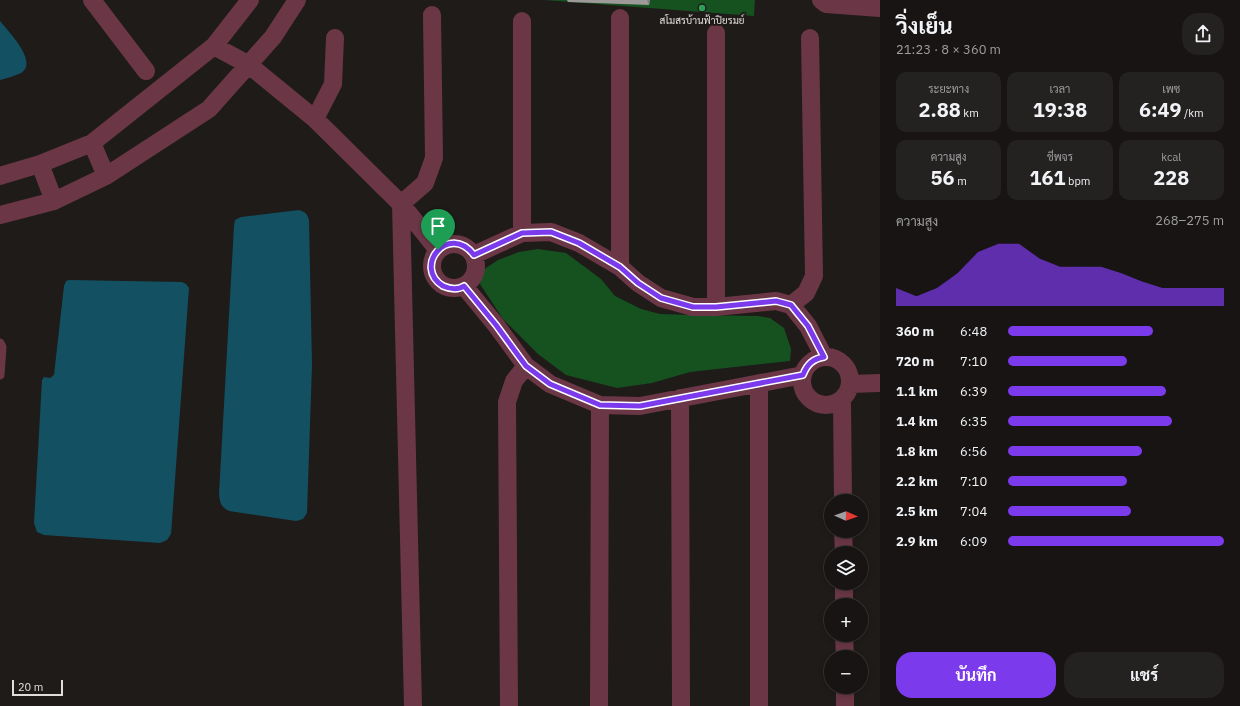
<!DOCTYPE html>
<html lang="th">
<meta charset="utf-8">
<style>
:root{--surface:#171413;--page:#242121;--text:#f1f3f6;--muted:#9e9ea0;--line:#363333;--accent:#7c3aed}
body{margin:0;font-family:"IBM Plex Sans",Sarabun,sans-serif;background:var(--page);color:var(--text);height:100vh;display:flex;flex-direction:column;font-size:15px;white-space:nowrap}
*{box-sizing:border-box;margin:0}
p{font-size:13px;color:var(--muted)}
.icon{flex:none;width:22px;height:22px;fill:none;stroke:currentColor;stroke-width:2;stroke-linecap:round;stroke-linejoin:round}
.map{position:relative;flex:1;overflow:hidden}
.details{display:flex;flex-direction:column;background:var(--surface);width:360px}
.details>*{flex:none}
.needle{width:26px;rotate:92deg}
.fabs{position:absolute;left:824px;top:494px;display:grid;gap:8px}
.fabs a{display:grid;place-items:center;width:44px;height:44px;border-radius:50%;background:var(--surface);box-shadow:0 2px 6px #0003,0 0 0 1px var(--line);font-size:20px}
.scale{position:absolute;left:12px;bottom:10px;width:51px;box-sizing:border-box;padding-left:4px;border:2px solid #e0dedc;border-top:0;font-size:11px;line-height:14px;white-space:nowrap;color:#e0dedc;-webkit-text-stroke:3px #1f1b19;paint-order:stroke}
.pin{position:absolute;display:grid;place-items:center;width:34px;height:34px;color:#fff;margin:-41px -17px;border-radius:50% 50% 50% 0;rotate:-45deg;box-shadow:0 0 4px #0007}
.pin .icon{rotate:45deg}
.round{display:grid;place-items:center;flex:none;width:42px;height:42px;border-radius:16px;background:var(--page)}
.summary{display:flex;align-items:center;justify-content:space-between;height:68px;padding:0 16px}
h1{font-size:22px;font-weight:700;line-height:30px}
.metrics{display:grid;grid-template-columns:repeat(3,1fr);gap:6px;height:68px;padding:4px 16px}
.metrics div{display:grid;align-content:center;border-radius:10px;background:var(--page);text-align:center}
.metrics b{font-size:20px;font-weight:700}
.metrics small{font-size:11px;font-weight:400}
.metrics p{font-size:11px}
.chart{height:112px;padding:8px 16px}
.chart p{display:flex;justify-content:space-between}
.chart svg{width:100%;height:72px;margin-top:4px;fill:var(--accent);opacity:.7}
.button{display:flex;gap:8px;margin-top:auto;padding:8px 16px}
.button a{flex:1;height:46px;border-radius:16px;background:var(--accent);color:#fff;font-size:16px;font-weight:700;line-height:46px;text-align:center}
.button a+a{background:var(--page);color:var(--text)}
ul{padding:0 16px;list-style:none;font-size:13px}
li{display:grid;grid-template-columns:64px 48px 1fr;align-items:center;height:30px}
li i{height:10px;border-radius:5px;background:var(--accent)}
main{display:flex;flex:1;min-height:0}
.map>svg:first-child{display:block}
.green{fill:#165120}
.water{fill:#135162}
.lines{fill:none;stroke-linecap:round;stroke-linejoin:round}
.service{stroke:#6b3747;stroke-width:9}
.minor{stroke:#6b3747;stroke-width:18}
.wall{fill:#9f9a9a}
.shaded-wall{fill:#827d7d}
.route-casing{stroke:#fff;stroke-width:8}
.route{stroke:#7c3aed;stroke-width:5}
.leisure-dot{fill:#2e9e5b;stroke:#1f1b19;stroke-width:1.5}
.labels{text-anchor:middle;stroke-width:4;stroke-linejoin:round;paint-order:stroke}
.poi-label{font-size:10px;fill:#e0dedc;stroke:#1f1b19}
</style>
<main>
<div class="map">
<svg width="880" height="706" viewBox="0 0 880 706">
<rect width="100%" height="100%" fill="#1f1b19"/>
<path class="green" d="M 544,0 L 755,0 L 754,16 Z
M 538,249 L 566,253 L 601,279 L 615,296 L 641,309 L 660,314 L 690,315 L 758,316 L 770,318 L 784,328 L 791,349 L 790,361 L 690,372 L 652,383 L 617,388 L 566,375 L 538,354 L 503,319 L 480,284 L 483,270 L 498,260 L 519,252 Z"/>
<path class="water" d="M 0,21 C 8,31 39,62 21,73 C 15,76 7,78 0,80 Z
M 299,210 C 305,212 307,213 309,220 L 312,365 L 307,513 L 303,519 L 296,521 L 229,511 C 221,507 220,503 219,494 L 234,226 L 235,220 L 241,217 Z
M 69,280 L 182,282 L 186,284 L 189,288 L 171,534 L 167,540 L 160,543 L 44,535 L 37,532 L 34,523 L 42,380 L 44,377 L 50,378 L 54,375 L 64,286 L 66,281 Z"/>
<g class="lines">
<path class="service" d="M 0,343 L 2,347 L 0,375"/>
<path class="minor" d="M 92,0 L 146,71
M 821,0 L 826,4 L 880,8
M 620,18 L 620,267
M 522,21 L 522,233
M 214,46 L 249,65 L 315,119 L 401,204 L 438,250
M 315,119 L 333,84 L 335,38
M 92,143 L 106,176
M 40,164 L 54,201
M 0,176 L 40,164 L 92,143 L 214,46 L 250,0
M 0,215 L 54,201 L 106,176 L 209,109 L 273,37 L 297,0
M432 266a22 22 0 1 1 44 0a22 22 0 1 1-44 0Z
M 474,255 L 522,233 L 551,232 L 579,243 L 620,267 L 638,283 L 661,298 L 693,307 L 716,307 L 776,301 L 791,305 L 808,326 L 824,357
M 464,286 L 496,325 L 526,366 L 550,384 L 600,405 L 640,406 L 803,375
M 791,305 L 806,293 L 814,276 L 810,38
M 716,307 L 716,33
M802 381a24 24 0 1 1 48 0a24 24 0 1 1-48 0Z
M 850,384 L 880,383
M 680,398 L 681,706
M 842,399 L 843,501
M 843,531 L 844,553
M 844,583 L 844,605
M 844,635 L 845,657
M 845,687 L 845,706
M 413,706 L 401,204 L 425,183 L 434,158 L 432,15
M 509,706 L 507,402 L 514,381 L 526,366
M 599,706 L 600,405
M 759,706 L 759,383"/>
</g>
<path class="wall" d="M 567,0 L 650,0 L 649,5 L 568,2 Z"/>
<path class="shaded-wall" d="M 647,0 L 650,0 L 649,5 Z"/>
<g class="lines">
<g class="route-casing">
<path id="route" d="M 551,232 L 579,243 L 620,267 L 638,283 L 661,298 L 693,307 L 716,307 L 776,301 L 791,305 L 808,326 L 824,357 C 813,359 807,364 803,375 L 640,406 L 600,405 L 550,384 L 526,366 L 496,325 L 464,286 C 458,290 450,289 443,286 C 412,267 449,222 474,255 L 522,233 Z"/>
</g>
<use href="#route" class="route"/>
</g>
<circle class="leisure-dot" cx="702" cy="8" r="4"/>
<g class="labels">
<g class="poi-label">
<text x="702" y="24">สโมสรบ้านฟ้าปิยรมย์</text>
</g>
</g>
</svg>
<div class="fabs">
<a><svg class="needle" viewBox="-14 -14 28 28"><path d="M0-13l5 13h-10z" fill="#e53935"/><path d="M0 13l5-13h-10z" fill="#9e9ea0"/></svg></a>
<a><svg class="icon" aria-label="layers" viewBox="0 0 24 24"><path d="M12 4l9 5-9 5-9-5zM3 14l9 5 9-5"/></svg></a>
<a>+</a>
<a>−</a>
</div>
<div class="scale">20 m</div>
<div class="pin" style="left:438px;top:250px;background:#1e9e55"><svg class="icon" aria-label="arrive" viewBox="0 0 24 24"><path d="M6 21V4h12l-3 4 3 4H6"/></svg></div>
</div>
<section class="details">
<div class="summary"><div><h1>วิ่งเย็น</h1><p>21:23 · 8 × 360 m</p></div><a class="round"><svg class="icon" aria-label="share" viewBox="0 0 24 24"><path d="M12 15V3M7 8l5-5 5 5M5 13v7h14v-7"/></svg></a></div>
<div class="metrics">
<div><p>ระยะทาง</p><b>2.88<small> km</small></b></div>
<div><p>เวลา</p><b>19:38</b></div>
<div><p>เพซ</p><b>6:49<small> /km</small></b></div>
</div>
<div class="metrics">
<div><p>ความสูง</p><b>56<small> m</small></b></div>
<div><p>ชีพจร</p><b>161<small> bpm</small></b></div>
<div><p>kcal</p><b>228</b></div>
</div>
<div class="chart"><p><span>ความสูง</span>268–275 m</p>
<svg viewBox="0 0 160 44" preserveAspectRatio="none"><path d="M0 44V33L10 38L20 33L30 24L40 11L50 6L60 6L70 15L80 20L90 20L100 20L110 24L120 29L130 33L140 33L150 33L160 33V44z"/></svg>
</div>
<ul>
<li><b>360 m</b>6:48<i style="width:67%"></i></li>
<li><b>720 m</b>7:10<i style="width:55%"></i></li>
<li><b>1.1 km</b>6:39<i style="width:73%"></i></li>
<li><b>1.4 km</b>6:35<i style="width:76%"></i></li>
<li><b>1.8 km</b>6:56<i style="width:62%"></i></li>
<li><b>2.2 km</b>7:10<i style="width:55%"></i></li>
<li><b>2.5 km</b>7:04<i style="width:57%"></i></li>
<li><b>2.9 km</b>6:09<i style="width:100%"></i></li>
</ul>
<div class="button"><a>บันทึก</a><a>แชร์</a></div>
</section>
</main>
